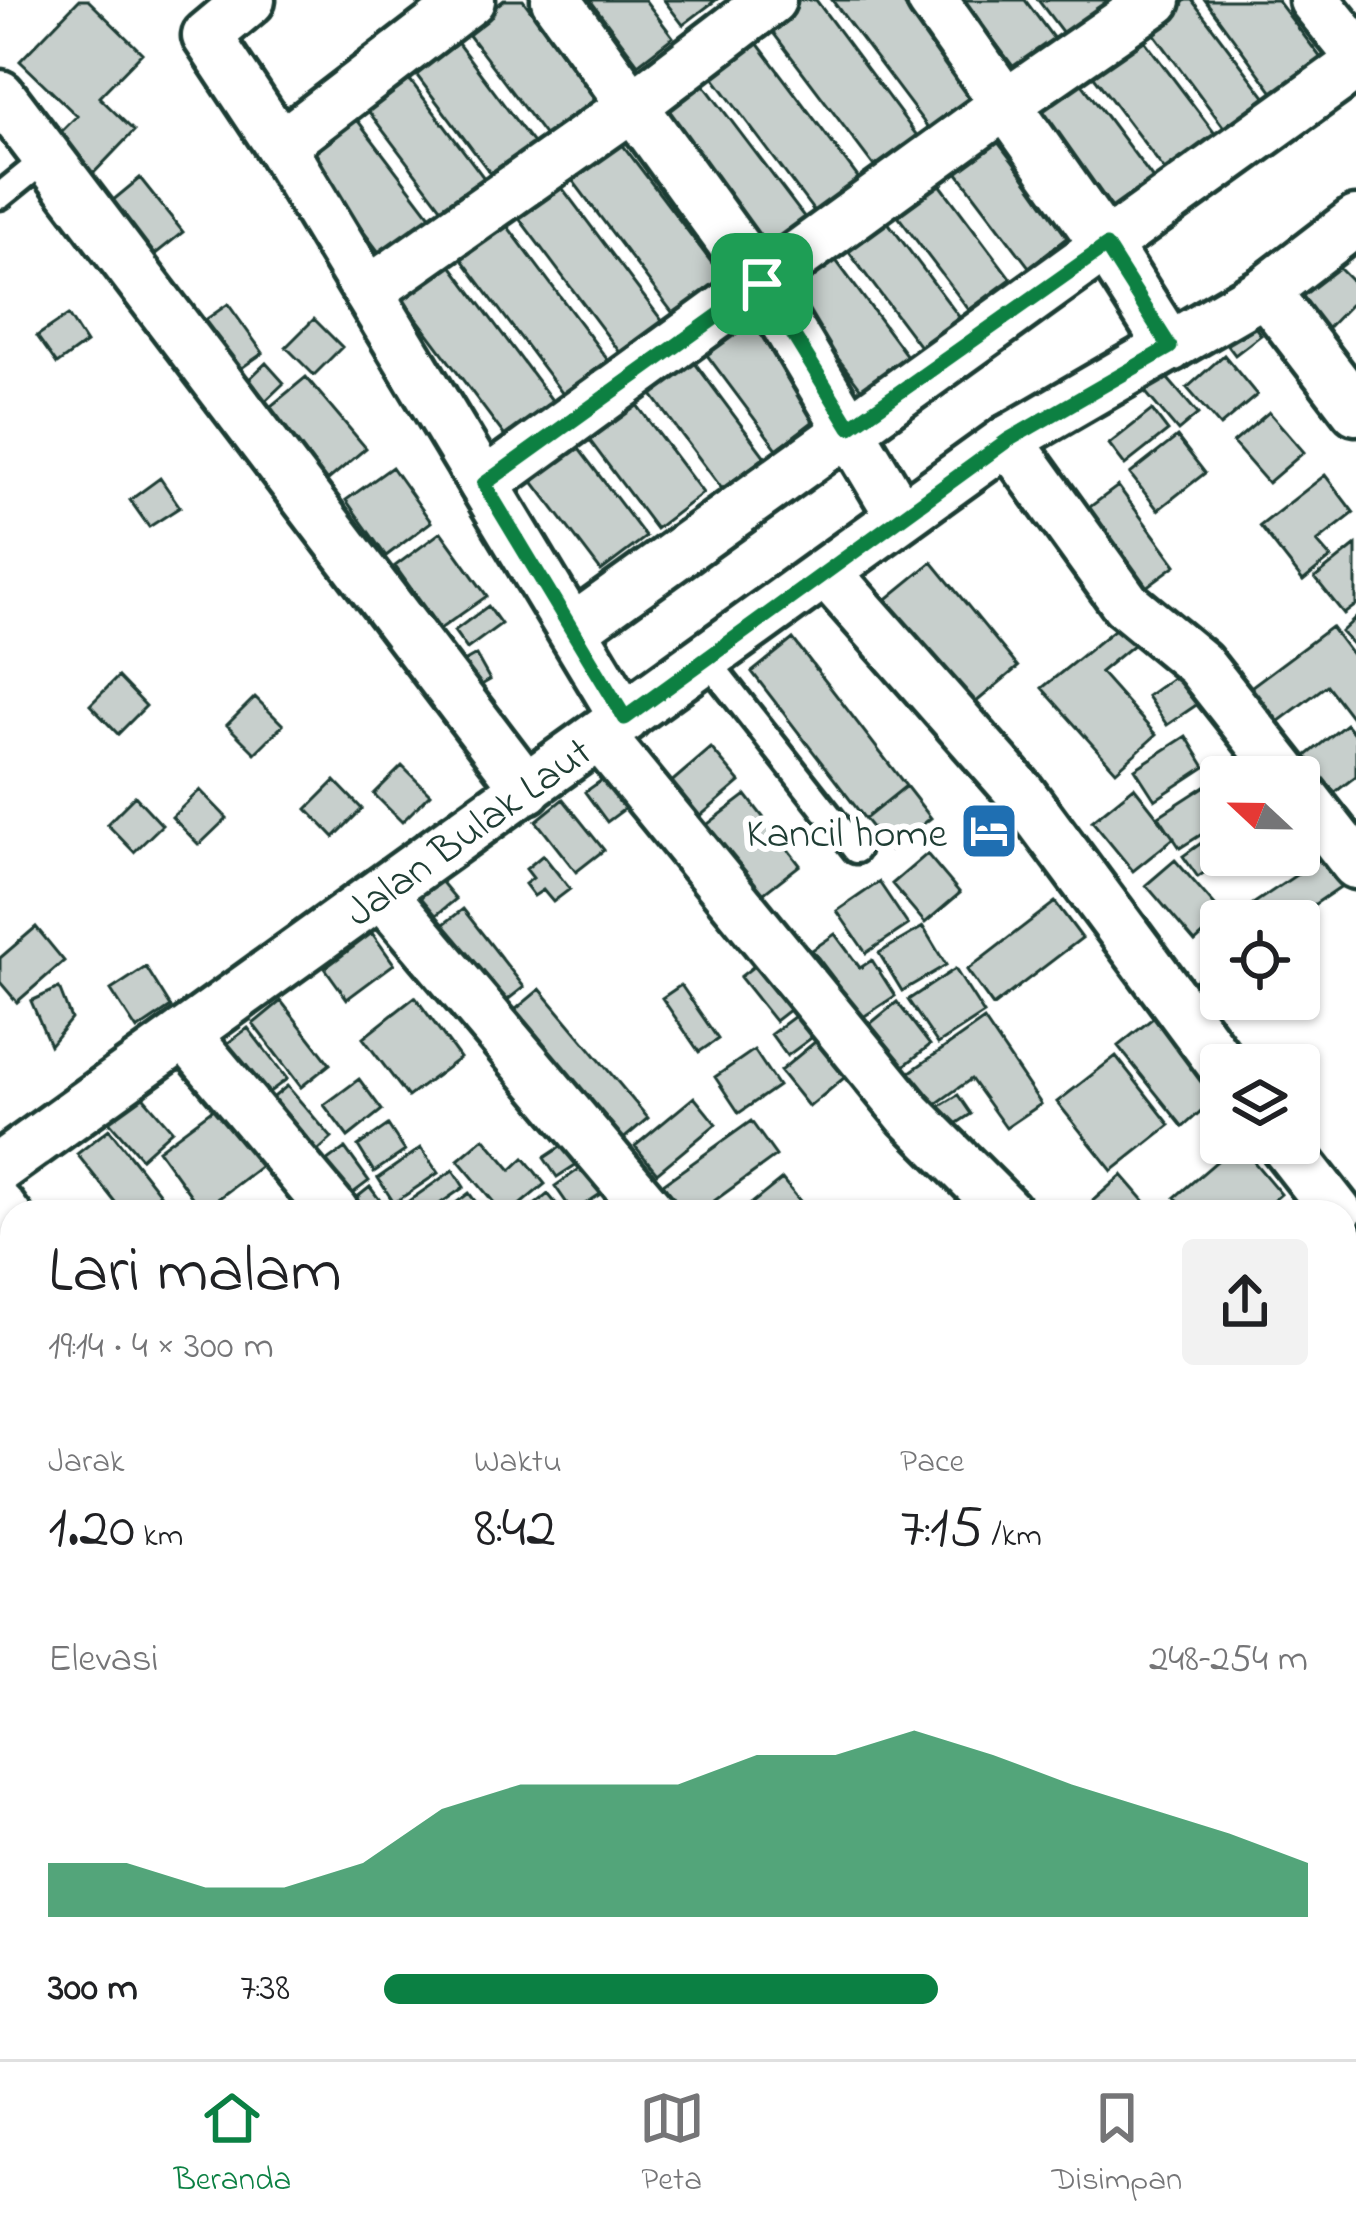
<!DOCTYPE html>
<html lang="id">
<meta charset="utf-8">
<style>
:root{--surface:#fff;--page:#f2f2f2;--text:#202124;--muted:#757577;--line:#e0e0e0;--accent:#0b8043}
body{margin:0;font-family:"Indie Flower",sans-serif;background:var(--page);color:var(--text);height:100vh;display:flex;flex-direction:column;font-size:45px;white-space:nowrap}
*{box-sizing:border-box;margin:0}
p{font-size:39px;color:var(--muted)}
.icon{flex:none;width:66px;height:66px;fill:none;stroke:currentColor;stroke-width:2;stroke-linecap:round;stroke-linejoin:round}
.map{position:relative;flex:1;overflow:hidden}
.side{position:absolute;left:0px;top:1200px;width:1356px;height:861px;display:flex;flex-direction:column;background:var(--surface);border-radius:36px 36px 0 0;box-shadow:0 3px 9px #0004}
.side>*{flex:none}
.needle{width:78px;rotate:292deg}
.controls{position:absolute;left:1200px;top:756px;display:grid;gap:24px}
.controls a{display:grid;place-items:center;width:120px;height:120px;border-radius:12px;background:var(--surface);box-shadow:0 3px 9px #0004;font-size:60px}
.pin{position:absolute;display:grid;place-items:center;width:102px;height:102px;color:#fff;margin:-51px;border-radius:24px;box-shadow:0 6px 18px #0006}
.round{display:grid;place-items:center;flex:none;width:126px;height:126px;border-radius:12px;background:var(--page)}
.head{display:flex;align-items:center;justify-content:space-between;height:204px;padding:0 48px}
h1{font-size:66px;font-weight:600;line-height:90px}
.stats{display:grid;grid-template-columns:repeat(3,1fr);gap:18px;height:204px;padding:12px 48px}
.stats div{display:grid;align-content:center}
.stats b{font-size:60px;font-weight:600}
.stats small{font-size:33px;font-weight:400}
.stats p{font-size:33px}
.chart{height:336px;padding:24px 48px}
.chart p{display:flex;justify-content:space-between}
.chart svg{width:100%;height:216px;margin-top:12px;fill:var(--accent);opacity:.7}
ul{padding:0 48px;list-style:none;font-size:39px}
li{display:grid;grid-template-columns:192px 144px 1fr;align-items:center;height:90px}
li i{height:30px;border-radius:15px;background:var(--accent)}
.tab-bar{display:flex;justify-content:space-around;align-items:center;height:168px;border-top:3px solid var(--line);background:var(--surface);font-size:33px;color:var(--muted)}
.tab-bar a{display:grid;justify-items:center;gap:6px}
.tab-bar .active{color:var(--accent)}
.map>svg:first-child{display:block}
.building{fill:#c7cfcc;stroke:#1f3d34;stroke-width:3}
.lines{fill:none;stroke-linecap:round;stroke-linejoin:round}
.service-casing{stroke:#1f3d34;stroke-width:33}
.minor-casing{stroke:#1f3d34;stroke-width:57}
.tertiary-casing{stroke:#1f3d34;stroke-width:66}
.service{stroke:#fff;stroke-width:24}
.minor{stroke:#fff;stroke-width:48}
.tertiary{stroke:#fff;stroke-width:57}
.route-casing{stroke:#fff;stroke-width:24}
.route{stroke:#0b8043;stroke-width:15}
.labels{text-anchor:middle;stroke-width:12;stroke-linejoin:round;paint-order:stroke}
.poi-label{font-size:42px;fill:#1f3d34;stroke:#fff;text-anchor:end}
.street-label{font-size:42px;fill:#1f3d34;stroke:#fff}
</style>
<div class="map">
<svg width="1356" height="2059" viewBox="0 0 1356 2059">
<rect width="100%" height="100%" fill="#fff"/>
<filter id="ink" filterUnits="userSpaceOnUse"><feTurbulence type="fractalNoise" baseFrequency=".00833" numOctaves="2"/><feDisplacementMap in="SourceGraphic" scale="24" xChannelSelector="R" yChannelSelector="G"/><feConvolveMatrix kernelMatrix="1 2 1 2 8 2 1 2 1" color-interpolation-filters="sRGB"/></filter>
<g filter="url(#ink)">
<path class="building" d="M 79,0 L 88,0 L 142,53 L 99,97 L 134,131 L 88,179 L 51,142 L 77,116 L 20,61 Z
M 504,0 L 523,0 L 599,102 L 548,140 L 465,30 Z
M 590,0 L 645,0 L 673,37 L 638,64 Z
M 664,0 L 716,0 L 683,25 Z
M 794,0 L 816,0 L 921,141 L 879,173 L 765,22 Z
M 832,0 L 901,0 L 976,100 L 932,133 Z
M 963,0 L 1025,0 L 1060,47 L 1021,77 Z
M 1038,0 L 1107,0 L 1113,8 L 1069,41 Z
M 1186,0 L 1192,0 L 1269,102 L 1228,133 L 1150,28 Z
M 1205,0 L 1277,0 L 1324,62 L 1277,98 Z
M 1138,32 L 1219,139 L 1169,176 L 1089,70 Z
M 751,35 L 863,184 L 819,218 L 707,69 Z
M 453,37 L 535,146 L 493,177 L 412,69 Z
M 695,73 L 808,222 L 767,252 L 656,103 Z
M 407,76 L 487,182 L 446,214 L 366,108 Z
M 1077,77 L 1157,184 L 1113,218 L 1031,111 Z
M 352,113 L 431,217 L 381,255 L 303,151 Z
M 613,132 L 727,283 L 678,320 L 564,169 Z
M 994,137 L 1069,236 L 1029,267 L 954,168 Z
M 551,173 L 666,326 L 624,358 L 509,205 Z
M 140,178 L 183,232 L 148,260 L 106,206 Z
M 936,179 L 1011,279 L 969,310 L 894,211 Z
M 496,211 L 613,367 L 568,401 L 451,245 Z
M 881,213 L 960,318 L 921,348 L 842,243 Z
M 829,251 L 907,356 L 862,390 L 783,286 Z
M 441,252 L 554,403 L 507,439 L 394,288 Z
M 1328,257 L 1356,285 L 1356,299 L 1324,332 L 1289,298 Z
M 228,304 L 263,353 L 233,374 L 198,325 Z
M 744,309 L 823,414 L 777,449 L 698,343 Z
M 1243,311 L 1261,335 L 1235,355 L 1217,331 Z
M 68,315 L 86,343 L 57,364 L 37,336 Z
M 314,319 L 342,347 L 314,375 L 286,347 Z
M 683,347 L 765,457 L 722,489 L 641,380 Z
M 1224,355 L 1257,395 L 1220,426 L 1187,388 Z
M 266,363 L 284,383 L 261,405 L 243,385 Z
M 1162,372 L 1198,414 L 1178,431 L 1142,388 Z
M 306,377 L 366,448 L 320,487 L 259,416 Z
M 628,393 L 703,493 L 656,529 L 581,429 Z
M 1152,410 L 1168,431 L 1125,465 L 1109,444 Z
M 1269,412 L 1304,452 L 1268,483 L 1233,443 Z
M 570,437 L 646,537 L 601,571 L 525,471 Z
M 1177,437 L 1205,473 L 1158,510 L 1130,474 Z
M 392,467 L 431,522 L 386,556 L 346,500 Z
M 1325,475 L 1354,513 L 1317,542 L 1331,558 L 1303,581 L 1260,526 Z
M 160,478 L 180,507 L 149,527 L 130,500 Z
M 1118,486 L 1176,565 L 1138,593 L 1079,515 Z
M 441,532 L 487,596 L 440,629 L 395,566 Z
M 1356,545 L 1356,605 L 1344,614 L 1315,578 Z
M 932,562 L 1018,667 L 969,708 L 883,602 Z
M 488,606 L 501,624 L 467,649 L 454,631 Z
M 1130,617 L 1145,635 L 1100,672 L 1156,735 L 1116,771 L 1042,688 Z
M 1356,618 L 1356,648 L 1341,632 Z
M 1331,627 L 1356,660 L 1356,723 L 1327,685 L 1262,734 L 1236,698 Z
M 793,639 L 906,786 L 865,819 L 752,672 Z
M 476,655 L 490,680 L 471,691 L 457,666 Z
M 1188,667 L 1208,697 L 1167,725 L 1147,696 Z
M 118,677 L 146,706 L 118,734 L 90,705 Z
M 255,697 L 283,725 L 255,753 L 227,725 Z
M 1346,724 L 1356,736 L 1356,776 L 1315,808 L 1287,771 Z
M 1186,736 L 1205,767 L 1155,800 L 1135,769 Z
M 711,748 L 740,782 L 683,831 L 654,797 Z
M 1256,753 L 1271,777 L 1221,777 L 1221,822 L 1180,848 L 1159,816 Z
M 402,766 L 430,794 L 402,822 L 374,794 Z
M 613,772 L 634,802 L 607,822 L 585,792 Z
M 335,781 L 362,809 L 334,837 L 307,809 Z
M 906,786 L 931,818 L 890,850 L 865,819 Z
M 1134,787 L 1174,838 L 1133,871 L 1092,821 Z
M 200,790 L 227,818 L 199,845 L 172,817 Z
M 746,795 L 800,865 L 754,901 L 700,830 Z
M 135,796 L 162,825 L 134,852 L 107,824 Z
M 563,799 L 604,850 L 576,872 L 536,821 Z
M 1299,811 L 1322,843 L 1291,866 L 1282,855 L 1299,855 Z
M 1221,829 L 1221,855 L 1229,855 L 1198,877 L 1183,856 Z
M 927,854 L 960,893 L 925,923 L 892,884 Z
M 543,855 L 570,889 L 553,902 L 543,890 L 534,896 L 525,884 L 533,878 L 526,869 Z
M 1323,857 L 1343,885 L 1290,921 L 1242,921 L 1238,914 Z
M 1175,860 L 1224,916 L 1195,942 L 1146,885 Z
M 440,880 L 456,899 L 429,921 L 414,902 Z
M 879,882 L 908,925 L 866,953 L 837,911 Z
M 1055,902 L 1082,938 L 993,1006 L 967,970 Z
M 463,909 L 524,987 L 496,1009 L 435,931 Z
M 36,927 L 64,961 L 17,1002 L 0,982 L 0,958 Z
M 923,927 L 946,965 L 902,991 L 879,953 Z
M 372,933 L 394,964 L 347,999 L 325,968 Z
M 835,934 L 860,968 L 872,960 L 895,996 L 848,1027 L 824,992 L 837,983 L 812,950 Z
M 768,955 L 803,999 L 775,1021 L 740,977 Z
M 1221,957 L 1221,988 L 1206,1001 L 1191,984 Z
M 146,967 L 171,1007 L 137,1030 L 111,990 Z
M 955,969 L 984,1014 L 938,1044 L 908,1000 Z
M 681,985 L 718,1039 L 699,1052 L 662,998 Z
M 59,988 L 71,1019 L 50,1045 L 31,1001 Z
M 540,989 L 648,1118 L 612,1149 L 503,1020 Z
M 415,997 L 460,1058 L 408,1097 L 363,1038 Z
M 281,1001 L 330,1064 L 301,1087 L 253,1024 Z
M 897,1002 L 930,1045 L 888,1079 L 855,1036 Z
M 810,1005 L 826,1027 L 787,1056 L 771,1034 Z
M 1158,1014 L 1221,1093 L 1183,1127 L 1118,1046 Z
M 984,1020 L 1041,1104 L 1006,1128 L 971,1079 L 926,1111 L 903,1077 Z
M 833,1027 L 862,1063 L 809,1107 L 780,1071 Z
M 248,1028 L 287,1079 L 252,1105 L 213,1054 Z
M 754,1050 L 778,1086 L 739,1113 L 715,1077 Z
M 1116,1056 L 1170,1125 L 1112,1171 L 1057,1102 Z
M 359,1079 L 382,1110 L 348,1137 L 324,1105 Z
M 287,1086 L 332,1138 L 303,1164 L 257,1111 Z
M 138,1091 L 172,1130 L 141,1158 L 106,1118 Z
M 958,1095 L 971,1114 L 945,1131 L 932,1111 Z
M 694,1097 L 716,1124 L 657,1173 L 635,1146 Z
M 225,1100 L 269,1160 L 202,1211 L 158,1150 Z
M 751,1121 L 776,1156 L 699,1212 L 683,1212 L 663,1184 Z
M 388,1125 L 405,1151 L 374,1172 L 358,1146 Z
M 109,1129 L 160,1194 L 139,1212 L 123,1212 L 77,1154 Z
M 580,1134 L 594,1153 L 557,1177 L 544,1158 Z
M 484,1138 L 511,1170 L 524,1158 L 545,1184 L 511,1212 L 502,1212 L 458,1160 Z
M 1238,1143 L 1281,1194 L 1260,1212 L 1189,1212 L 1175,1197 Z
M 345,1148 L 369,1181 L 336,1206 L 311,1173 Z
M 421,1148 L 438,1173 L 394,1203 L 378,1178 Z
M 595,1158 L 614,1185 L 573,1212 L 555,1186 Z
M 453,1170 L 464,1187 L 428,1212 L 407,1212 L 403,1205 Z
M 1122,1175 L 1154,1212 L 1080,1212 Z
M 782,1179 L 809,1212 L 741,1212 Z
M 370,1187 L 388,1211 L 343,1212 L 341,1210 Z
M 469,1193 L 483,1212 L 444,1212 Z
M 548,1194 L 563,1212 L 526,1212 Z
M 12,1307 L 12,1428 L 0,1438 L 12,1453 L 12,1587 L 0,1572 L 0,1317 Z
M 0,1877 L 12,1891 L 12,1992 L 0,1979 Z
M 62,2049 L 151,2049 L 160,2059 L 71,2059 Z"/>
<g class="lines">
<g class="service-casing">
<path id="service" d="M 0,196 L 48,157
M 706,659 L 856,850
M 251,2053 L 371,2059
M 399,2059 L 433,2055 L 463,2059"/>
</g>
<g class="minor-casing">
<g id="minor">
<path d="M 250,0 L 207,36 L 280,146 L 470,0"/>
<path d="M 556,0 L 762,284 L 900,515"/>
<path d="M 932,0 L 1106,246 L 1170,347"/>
<path d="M 1314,0 L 1356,52"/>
<path d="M 0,95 L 527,789"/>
<path d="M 280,146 L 625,718"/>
<path d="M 1265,291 L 1356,410"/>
<path d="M 368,292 L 631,107 L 771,0"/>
<path d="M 1008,440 L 1126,604 L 1199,664 L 1288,777"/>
<path d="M 484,484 L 1006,104 L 1156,0"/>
<path d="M 826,572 L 1019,791 L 1222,1065"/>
<path d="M 573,629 L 1356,65"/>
<path d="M 600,736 L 909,1114 L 1007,1212"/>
<path d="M 1299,791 L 1356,864"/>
<path d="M 382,893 L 651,1212"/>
<path d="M 185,1034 L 334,1212"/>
<path d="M 1283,1143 L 1337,1212"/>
<path id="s1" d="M 0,1167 L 1008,440 L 1265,291 L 1356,221"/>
<path d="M 0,1207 L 12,1223"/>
<path d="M 0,1987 L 12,2000"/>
<path d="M 54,2049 L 63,2059"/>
</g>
</g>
<g class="tertiary-casing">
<path id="tertiary" d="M 1344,1446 L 1356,1443
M 677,2059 L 687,2049"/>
</g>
<use href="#service" class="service"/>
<use href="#minor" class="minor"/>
<use href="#tertiary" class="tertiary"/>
</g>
</g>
<g class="lines" filter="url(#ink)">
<g class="route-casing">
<path id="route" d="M 1106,246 L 1170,347 L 1008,440 L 625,718 L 484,484 L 762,284 L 850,427 Z"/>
</g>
<use href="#route" class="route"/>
</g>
<defs>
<g id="hotel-square" transform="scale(3)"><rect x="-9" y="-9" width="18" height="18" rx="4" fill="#1f6fb2" stroke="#fff"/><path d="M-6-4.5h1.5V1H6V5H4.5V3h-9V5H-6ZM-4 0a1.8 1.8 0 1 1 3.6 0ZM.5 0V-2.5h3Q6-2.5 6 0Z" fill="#fff"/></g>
</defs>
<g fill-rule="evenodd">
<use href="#hotel-square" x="989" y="831"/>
</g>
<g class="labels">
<g class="poi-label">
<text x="947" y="846">Kancil home</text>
</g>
<g class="street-label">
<text dy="15" stroke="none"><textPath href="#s1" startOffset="576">Jalan Bulak Laut</textPath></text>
</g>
</g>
</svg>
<div class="controls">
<a><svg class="needle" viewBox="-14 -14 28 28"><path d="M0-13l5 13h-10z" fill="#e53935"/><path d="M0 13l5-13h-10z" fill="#757577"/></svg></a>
<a><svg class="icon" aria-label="locate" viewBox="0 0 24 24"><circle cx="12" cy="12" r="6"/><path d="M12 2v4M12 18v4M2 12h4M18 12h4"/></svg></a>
<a><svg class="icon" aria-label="layers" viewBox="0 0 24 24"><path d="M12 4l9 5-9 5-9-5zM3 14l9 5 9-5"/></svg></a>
</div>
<div class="pin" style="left:762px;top:284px;background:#1e9e55"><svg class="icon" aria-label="arrive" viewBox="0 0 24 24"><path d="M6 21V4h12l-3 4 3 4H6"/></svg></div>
<section class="side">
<div class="head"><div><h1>Lari malam</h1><p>19:14 · 4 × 300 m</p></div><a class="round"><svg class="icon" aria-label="share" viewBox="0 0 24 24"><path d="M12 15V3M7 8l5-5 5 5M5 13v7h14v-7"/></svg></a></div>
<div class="stats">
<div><p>Jarak</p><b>1.20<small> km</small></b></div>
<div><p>Waktu</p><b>8:42</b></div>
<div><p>Pace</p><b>7:15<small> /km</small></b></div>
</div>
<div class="chart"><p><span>Elevasi</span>248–254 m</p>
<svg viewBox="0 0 160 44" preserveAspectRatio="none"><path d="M0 44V33L10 33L20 38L30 38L40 33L50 22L60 17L70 17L80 17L90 11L100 11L110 6L120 11L130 17L140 22L150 27L160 33V44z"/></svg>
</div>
<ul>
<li><b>300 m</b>7:38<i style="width:60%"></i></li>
</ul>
</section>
</div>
<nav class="tab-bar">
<a class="active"><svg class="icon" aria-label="home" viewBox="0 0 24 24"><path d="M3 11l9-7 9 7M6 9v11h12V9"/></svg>Beranda</a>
<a><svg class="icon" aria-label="map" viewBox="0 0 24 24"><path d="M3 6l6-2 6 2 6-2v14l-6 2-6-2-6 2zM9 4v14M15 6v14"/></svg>Peta</a>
<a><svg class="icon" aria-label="saved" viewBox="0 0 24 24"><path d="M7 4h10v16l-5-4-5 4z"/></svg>Disimpan</a>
</nav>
